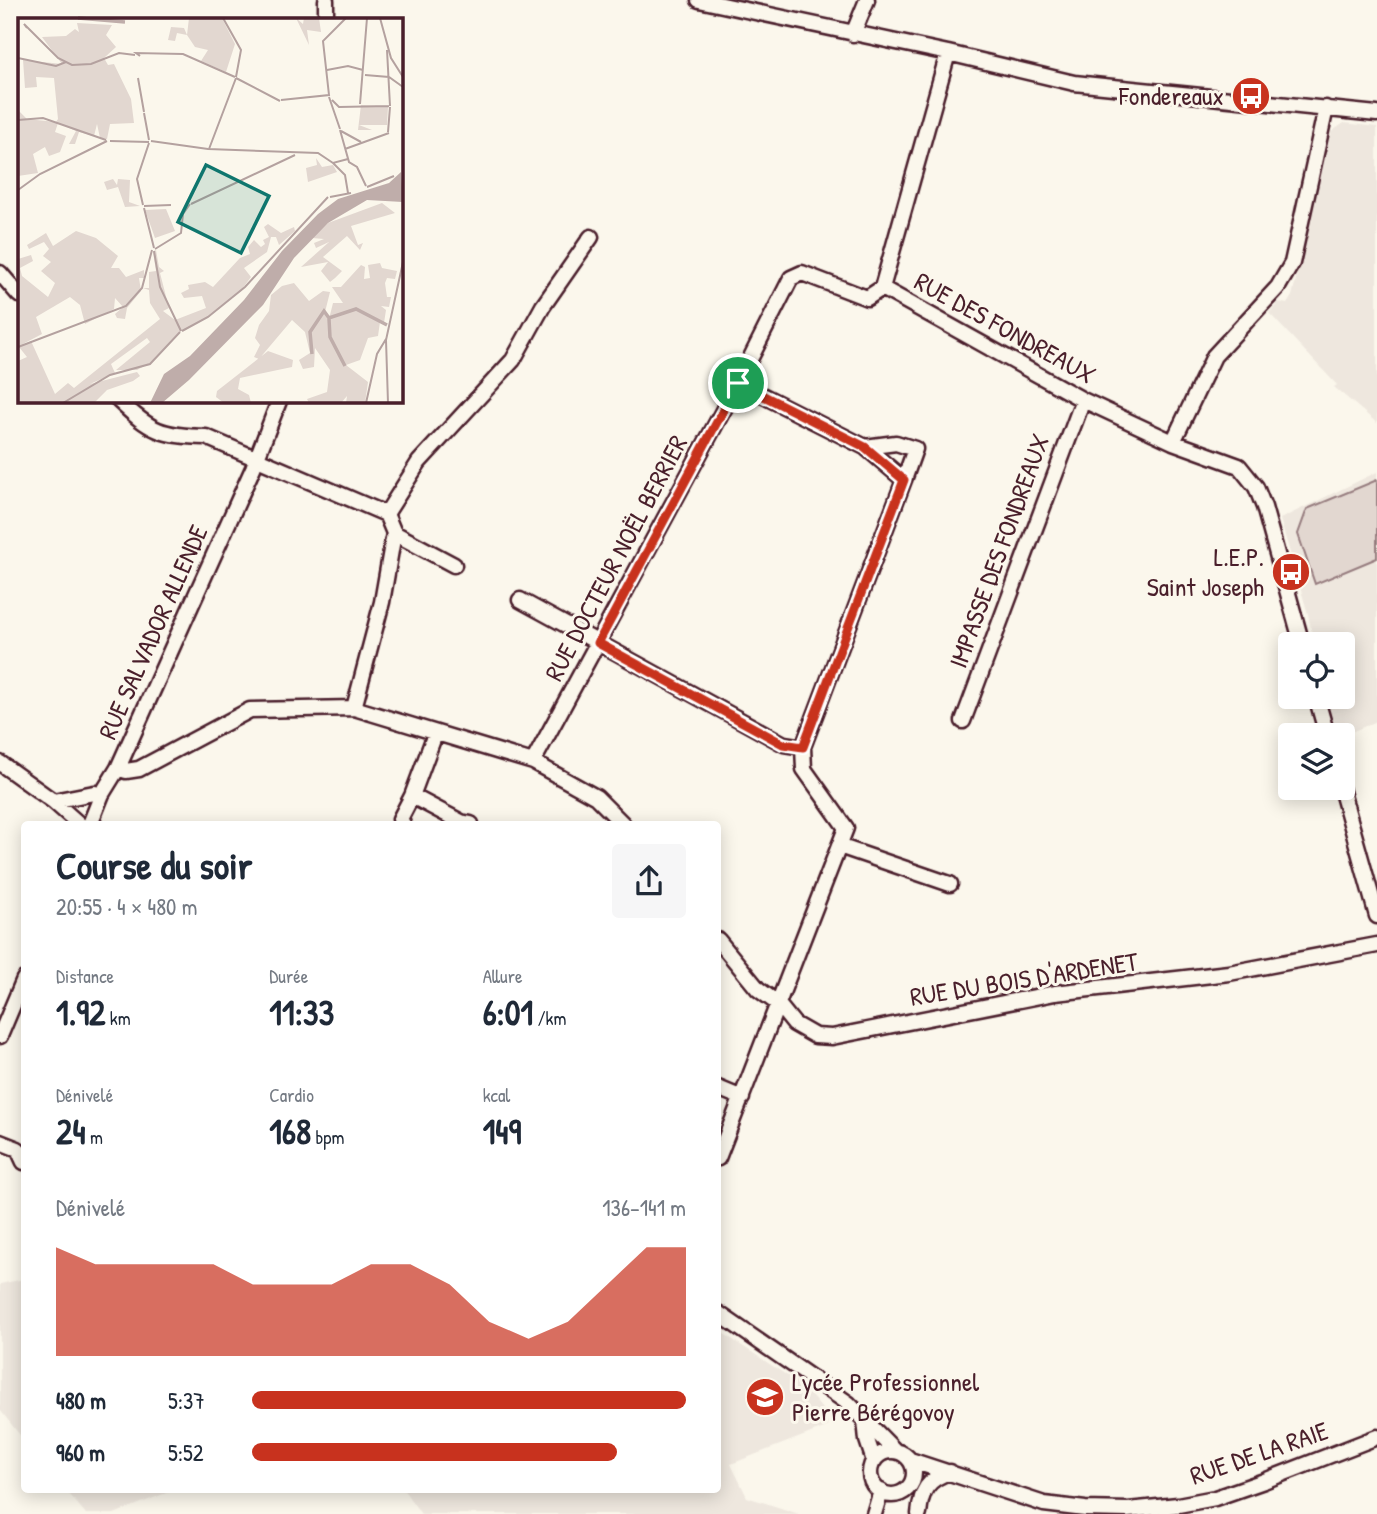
<!DOCTYPE html>
<html lang="fr">
<meta charset="utf-8">
<style>
:root{--surface:#fff;--page:#f6f6f7;--text:#1f2937;--muted:#747a83;--accent:#c8321e}
body{margin:0;font-family:"Patrick Hand",sans-serif;background:var(--page);color:var(--text);height:100vh;display:flex;flex-direction:column;font-size:26px;white-space:nowrap}
*{box-sizing:border-box;margin:0}
p{font-size:23px;color:var(--muted)}
.icon{flex:none;width:38px;height:38px;fill:none;stroke:currentColor;stroke-width:2;stroke-linecap:round;stroke-linejoin:round}
.map{position:relative;flex:1;overflow:hidden}
.side{position:absolute;left:21px;top:821px;width:700px;height:672px;display:flex;flex-direction:column;background:var(--surface);border-radius:7px;box-shadow:0 4px 18px #0003}
.side>*{flex:none}
.controls{position:absolute;left:1278px;top:632px;display:grid;gap:14px}
.controls a{display:grid;place-items:center;width:77px;height:77px;border-radius:7px;background:var(--surface);box-shadow:0 4px 18px #0003;font-size:35px}
.pin{position:absolute;display:grid;place-items:center;width:60px;height:60px;color:#fff;margin:-30px;border:4px solid #fff;border-radius:50%;box-shadow:0 2px 7px #0007}
.round{display:grid;place-items:center;flex:none;width:74px;height:74px;border-radius:7px;background:var(--page)}
.headline{display:flex;align-items:center;justify-content:space-between;height:119px;padding:0 35px}
h1{font-size:38px;font-weight:800;line-height:52px}
.figures{display:grid;grid-template-columns:repeat(3,1fr);gap:10px;height:119px;padding:7px 35px}
.figures div{display:grid;align-content:center}
.figures b{font-size:35px;font-weight:800}
.figures small{font-size:19px;font-weight:400}
.figures p{font-size:19px}
.chart{height:196px;padding:14px 35px}
.chart p{display:flex;justify-content:space-between}
.chart svg{width:100%;height:126px;margin-top:7px;fill:var(--accent);opacity:.7}
ul{padding:0 35px;list-style:none;font-size:23px}
li{display:grid;grid-template-columns:112px 84px 1fr;align-items:center;height:52px}
li i{height:18px;border-radius:9px;background:var(--accent)}
.map>svg:first-child{display:block}
.built{fill:#eee7de}
.green{fill:#e2d7d0;stroke:#967b7e;stroke-width:2}
.lines{fill:none;stroke-linecap:round;stroke-linejoin:round}
.minor-casing{stroke:#4a1f2b;stroke-width:19}
.minor{stroke:#fbf7ec;stroke-width:14}
.route-casing{stroke:#fff;stroke-width:14}
.route{stroke:#c8321e;stroke-width:9}
.labels{text-anchor:middle;stroke-width:6;stroke-linejoin:round;paint-order:stroke}
.poi-label{font-size:26px;fill:#4a1f2b;stroke:#fbf7ec;text-anchor:end}
.street-label{font-size:26px;fill:#4a1f2b;stroke:#fbf7ec}
.inset-river{fill:none;stroke:#bfadaa;stroke-width:3.5}
.inset-road{fill:none;stroke:#b4a19f;stroke-width:2}
.view{fill:#0f766e;fill-opacity:0.15;stroke:#0f766e;stroke-width:3.5}
.inset-edge{fill:none;stroke:#4a1f2b;stroke-width:3.5}
</style>
<div class="map">
<svg width="1377" height="1514" viewBox="0 0 1377 1514">
<rect width="100%" height="100%" fill="#fbf7ec"/>
<filter id="ink" filterUnits="userSpaceOnUse"><feTurbulence type="fractalNoise" baseFrequency=".0143" numOctaves="2"/><feDisplacementMap in="SourceGraphic" scale="14" xChannelSelector="R" yChannelSelector="G"/><feConvolveMatrix kernelMatrix="1 2 1 2 8 2 1 2 1" color-interpolation-filters="sRGB"/></filter>
<g filter="url(#ink)">
<path class="built" d="M 1344,123 L 1377,127 L 1377,423 L 1334,387 L 1337,385 L 1269,313 L 1279,302 L 1287,304 L 1292,296 L 1331,132 Z
M 1377,472 L 1377,721 L 1342,736 L 1334,735 L 1325,697 L 1342,696 L 1342,644 L 1314,644 L 1308,614 L 1280,519 Z
M 24,1279 L 24,1440 L 0,1410 L 0,1284 Z
M 718,1330 L 803,1386 L 822,1409 L 829,1426 L 731,1464 L 747,1497 L 799,1514 L 421,1514 L 403,1489 L 718,1489 Z
M 65,1489 L 176,1489 L 114,1514 L 86,1514 Z"/>
<path class="green" d="M 1377,480 L 1377,558 L 1315,584 L 1298,534 L 1307,509 Z"/>
<g class="lines">
<g class="minor-casing">
<path id="minor" d="M 326,0 L 326,19
M 699,0 L 948,53 L 1074,83 L 1377,114
M 853,34 L 867,0
M 948,53 L 882,288 L 1083,400 L 1173,442
M 0,273 L 19,295
M 119,401 C 151,431 161,436 206,437 L 386,514 L 394,533 L 454,565
M 865,447 L 896,443 L 915,449 L 904,480
M 386,514 L 419,462 L 513,360 L 543,306 L 591,237
M 520,600 L 784,744 L 803,747 L 904,480 L 865,447 L 738,383
M 1302,644 L 1264,507 L 1256,487 L 1239,466 L 1173,442 L 1214,356 L 1278,287 L 1292,263 L 1326,108
M 1316,696 L 1327,735
M 354,708 L 382,602 L 394,533
M 963,721 L 1083,400
M 435,734 L 412,796 L 461,822 L 471,824
M 533,762 L 738,383 L 791,278 L 802,273 L 867,298 L 882,288
M 0,763 L 53,801 L 79,824
M 118,768 L 126,771 L 139,769 L 250,710 L 354,708 L 533,762 L 596,797 L 623,824
M 1341,788 L 1377,916
M 53,801 L 94,793 L 102,794
M 90,824 L 102,794 L 118,768 L 253,468 L 279,401
M 403,824 L 400,819 L 412,796
M 839,846 L 950,884
M 718,940 L 758,989 L 777,1003 L 794,1024 L 815,1036 L 832,1037 L 1055,993 L 1229,973 L 1377,945
M 0,1036 L 24,979
M 718,1088 L 742,1098
M 0,1142 L 18,1149 L 24,1162
M 718,1158 L 846,828 L 804,769 L 803,747
M 718,1313 L 848,1403 L 895,1451
M 865,1420 L 867,1440 L 874,1461
M870 1473a22 22 0 1 1 44 0a22 22 0 1 1-44 0Z
M 910,1460 L 1044,1504 L 1085,1509 L 1128,1510 L 1178,1505 L 1215,1498 L 1264,1481 L 1377,1437
M 874,1514 L 881,1491
M 919,1514 C 921,1491 927,1479 950,1472"/>
</g>
<use href="#minor" class="minor"/>
</g>
</g>
<g class="lines" filter="url(#ink)">
<g class="route-casing">
<path id="route" d="M 738,383 L 865,447 L 904,480 L 803,747 L 783,744 L 598,643 Z"/>
</g>
<use href="#route" class="route"/>
</g>
<defs>
<g id="bus-disc" transform="scale(2.0125)"><circle r="9.5" fill="#c8321e" stroke="#fbf7ec"/><path d="M-5-6H5V4H4V6H2V4H-2V6H-4V4H-5ZM-3.5-4V0h7V-4ZM-3.5 1.2v1.5H-2V1.2ZM2 1.2v1.5H3.5V1.2Z" fill="#fff"/></g>
<g id="school-disc" transform="scale(2.0125)"><circle r="9.5" fill="#c8321e" stroke="#fbf7ec"/><path d="M0-5L7-2L0 1L-7-2ZM-4 1L0 2.5L4 1V4Q0 6-4 4Z" fill="#fff"/></g>
</defs>
<g fill-rule="evenodd">
<use href="#bus-disc" x="1251" y="96"/>
<use href="#bus-disc" x="1291" y="572"/>
<use href="#school-disc" x="765" y="1397"/>
</g>
<g class="labels">
<g class="poi-label">
<text x="1224" y="105">Fondereaux</text>
<text x="1264" y="566">L.E.P.<tspan x="1264" dy="30">Saint Joseph</tspan></text>
<text x="792" y="1391" text-anchor="start">Lycée Professionnel<tspan x="792" dy="30">Pierre Bérégovoy</tspan></text>
</g>
<g class="street-label">
<text transform="translate(1005 328) rotate(29)" y="9">RUE DES FONDREAUX</text>
<text transform="translate(999 551) rotate(-70)" y="9">IMPASSE DES FONDREAUX</text>
<text transform="translate(616 558) rotate(-62)" y="9">RUE DOCTEUR NOËL BERRIER</text>
<text transform="translate(153 632) rotate(-66)" y="9">RUE SALVADOR ALLENDE</text>
<text transform="translate(1024 979) rotate(-9)" y="9">RUE DU BOIS D'ARDENET</text>
<text transform="translate(1259 1453) rotate(-19)" y="9">RUE DE LA RAIE</text>
</g>
</g>
<g transform="translate(18 18)">
<rect width="385" height="385" fill="#fbf7ec"/>
<path d="M 171,0 L 204,0 L 217,26 L 208,54 L 183,43 L 190,32 L 177,29 L 169,17 L 159,15 L 157,23 L 150,22 L 153,9 L 166,10 L 169,17 ZM 278,0 L 285,6 L 286,0 L 301,0 L 303,14 L 289,12 L 291,27 ZM 59,5 L 94,7 L 88,17 L 98,29 L 86,40 L 90,47 L 96,46 L 113,81 L 116,105 L 92,106 L 89,121 L 82,120 L 79,106 L 76,118 L 61,114 L 57,126 L 51,126 L 58,113 L 40,105 L 37,114 L 48,118 L 42,134 L 31,138 L 27,129 L 15,136 L 20,155 L 0,158 L 0,92 L 9,101 L 38,104 L 40,101 L 36,60 L 18,59 L 19,69 L 7,70 L 5,42 L 44,46 L 24,19 L 48,18 L 57,11 L 61,14 ZM 343,87 L 370,89 L 369,107 L 341,107 L 354,112 L 340,112 ZM 298,140 L 304,149 L 315,147 L 319,154 L 290,164 L 288,150 L 299,147 ZM 95,161 L 99,167 L 100,161 L 112,162 L 111,184 L 122,188 L 107,189 L 100,169 L 89,172 L 86,164 ZM 364,185 L 377,195 L 333,208 L 340,227 L 345,225 L 342,232 L 329,218 L 305,239 L 324,253 L 317,260 L 312,264 L 303,253 L 310,244 L 283,249 L 311,224 L 298,230 L 296,225 L 306,221 L 294,220 L 310,205 ZM 148,191 L 157,213 L 137,220 L 127,192 ZM 250,206 L 263,215 L 276,209 L 277,213 L 261,227 L 258,219 L 253,219 L 249,234 L 226,250 L 233,259 L 224,271 L 192,298 L 160,315 L 132,345 L 119,352 L 98,352 L 132,324 L 129,320 L 93,346 L 97,355 L 72,366 L 119,354 L 122,358 L 115,363 L 89,372 L 76,385 L 0,385 L 0,343 L 9,339 L 1,329 L 13,323 L 37,376 L 50,365 L 56,370 L 142,301 L 132,285 L 131,272 L 125,270 L 131,270 L 131,254 L 138,253 L 135,234 L 138,232 L 141,249 L 146,253 L 142,255 L 151,290 L 145,293 L 157,302 L 188,290 L 184,278 L 166,280 L 163,275 L 171,271 L 170,267 L 187,264 L 195,269 L 222,240 L 232,236 L 230,229 L 236,222 L 243,229 L 247,226 L 245,222 L 251,219 L 246,209 ZM 58,213 L 78,220 L 100,238 L 93,250 L 101,250 L 108,259 L 126,252 L 126,260 L 121,260 L 123,273 L 109,290 L 107,301 L 99,300 L 97,296 L 105,289 L 97,280 L 96,291 L 67,306 L 62,287 L 52,279 L 18,299 L 24,316 L 1,328 L 0,241 L 13,237 L 15,243 L 2,250 L 4,258 L 30,279 L 37,265 L 23,253 L 33,244 L 25,238 L 31,231 L 26,224 L 11,231 L 9,227 L 28,215 L 35,228 ZM 362,245 L 364,250 L 379,253 L 377,261 L 369,260 L 367,265 L 369,279 L 373,279 L 371,289 L 363,288 L 368,292 L 366,305 L 362,304 L 360,318 L 350,320 L 342,342 L 328,347 L 350,364 L 347,385 L 328,385 L 329,378 L 323,385 L 291,385 L 289,381 L 309,374 L 312,352 L 297,330 L 296,349 L 285,351 L 281,342 L 292,335 L 287,314 L 274,302 L 241,341 L 236,339 L 242,327 L 237,320 L 241,307 L 251,293 L 253,277 L 264,268 L 276,265 L 291,283 L 305,273 L 312,274 L 307,294 L 311,301 L 315,285 L 325,285 L 314,269 L 323,269 L 343,247 L 347,249 L 346,261 L 352,260 L 350,247 ZM 250,333 L 275,342 L 274,349 L 222,360 L 220,371 L 231,377 L 233,385 L 206,385 L 198,379 L 199,373 Z" fill="#e2d7d0"/>
<path d="M 383,154 L 385,184 L 349,182 L 310,205 L 276,240 L 245,287 L 171,362 L 144,385 L 132,385 L 146,356 L 172,338 L 226,282 L 264,233 L 300,196 L 320,181 L 371,165 Z" fill="#bfadaa"/>
<path class="inset-river" d="M 60,0 L 107,4M 311,301 L 312,319 L 327,348M 294,336 L 292,314 L 306,293 L 311,300 L 338,291 L 369,307"/>
<path class="inset-road" d="M 205,0 L 223,32 L 218,59M 362,0 L 373,40 L 385,59M 9,10 L 6,6 L 40,40 L 54,47 L 73,46 L 101,35 L 117,37M 369,32 L 372,88M 122,38 L 118,35 L 165,36 L 217,59M 0,40 L 38,48 L 48,44M 309,52 L 330,48 L 345,52M 347,57 L 371,59 L 385,69M 120,60 L 126,94M 218,60 L 262,83M 311,79 L 322,111M 263,82 L 311,77 L 305,23 L 328,0M 314,82 L 321,89 L 371,88M 342,86 L 349,0M 126,95 L 131,122M 0,102 L 25,100 L 88,122M 322,112 L 331,144 L 339,149 L 348,168M 323,113 L 343,124M 370,114 L 372,89M 92,123 L 131,124M 133,123 L 190,131 L 300,135 L 315,145 L 330,141M 191,131 L 218,60M 327,131 L 371,115M 315,145 L 327,157 L 330,175M 349,169 L 376,158M 0,172 L 22,156 L 89,123M 312,179 L 333,175M 173,186 L 277,137M 125,187 L 119,161 L 131,125M 126,188 L 153,187M 126,190 L 136,230M 137,231 L 163,215 L 165,196 L 172,186M 136,233 L 142,269 L 163,313M 164,313 L 190,299 L 227,269 L 310,179M 0,329 L 108,288 L 124,270 L 134,232M 45,385 L 92,357 L 132,346 L 162,314M 348,385 L 359,336 L 368,321M 370,385 L 368,322 L 385,244"/>
<path class="view" d="M 188,147 L 251,178 L 223,235 L 160,204 Z"/>
<rect width="385" height="385" class="inset-edge"/>
</g>
</svg>
<div class="controls">
<a><svg class="icon" aria-label="locate" viewBox="0 0 24 24"><circle cx="12" cy="12" r="6"/><path d="M12 2v4M12 18v4M2 12h4M18 12h4"/></svg></a>
<a><svg class="icon" aria-label="layers" viewBox="0 0 24 24"><path d="M12 4l9 5-9 5-9-5zM3 14l9 5 9-5"/></svg></a>
</div>
<div class="pin" style="left:738px;top:383px;background:#1e9e55"><svg class="icon" aria-label="arrive" viewBox="0 0 24 24"><path d="M6 21V4h12l-3 4 3 4H6"/></svg></div>
<section class="side">
<div class="headline"><div><h1>Course du soir</h1><p>20:55 · 4 × 480 m</p></div><a class="round"><svg class="icon" aria-label="share" viewBox="0 0 24 24"><path d="M12 15V3M7 8l5-5 5 5M5 13v7h14v-7"/></svg></a></div>
<div class="figures">
<div><p>Distance</p><b>1.92<small> km</small></b></div>
<div><p>Durée</p><b>11:33</b></div>
<div><p>Allure</p><b>6:01<small> /km</small></b></div>
</div>
<div class="figures">
<div><p>Dénivelé</p><b>24<small> m</small></b></div>
<div><p>Cardio</p><b>168<small> bpm</small></b></div>
<div><p>kcal</p><b>149</b></div>
</div>
<div class="chart"><p><span>Dénivelé</span>136–141 m</p>
<svg viewBox="0 0 160 44" preserveAspectRatio="none"><path d="M0 44V6L10 12L20 12L30 12L40 12L50 19L60 19L70 19L80 12L90 12L100 19L110 32L120 38L130 32L140 19L150 6L160 6V44z"/></svg>
</div>
<ul>
<li><b>480 m</b>5:37<i style="width:100%"></i></li>
<li><b>960 m</b>5:52<i style="width:84%"></i></li>
</ul>
</section>
</div>
